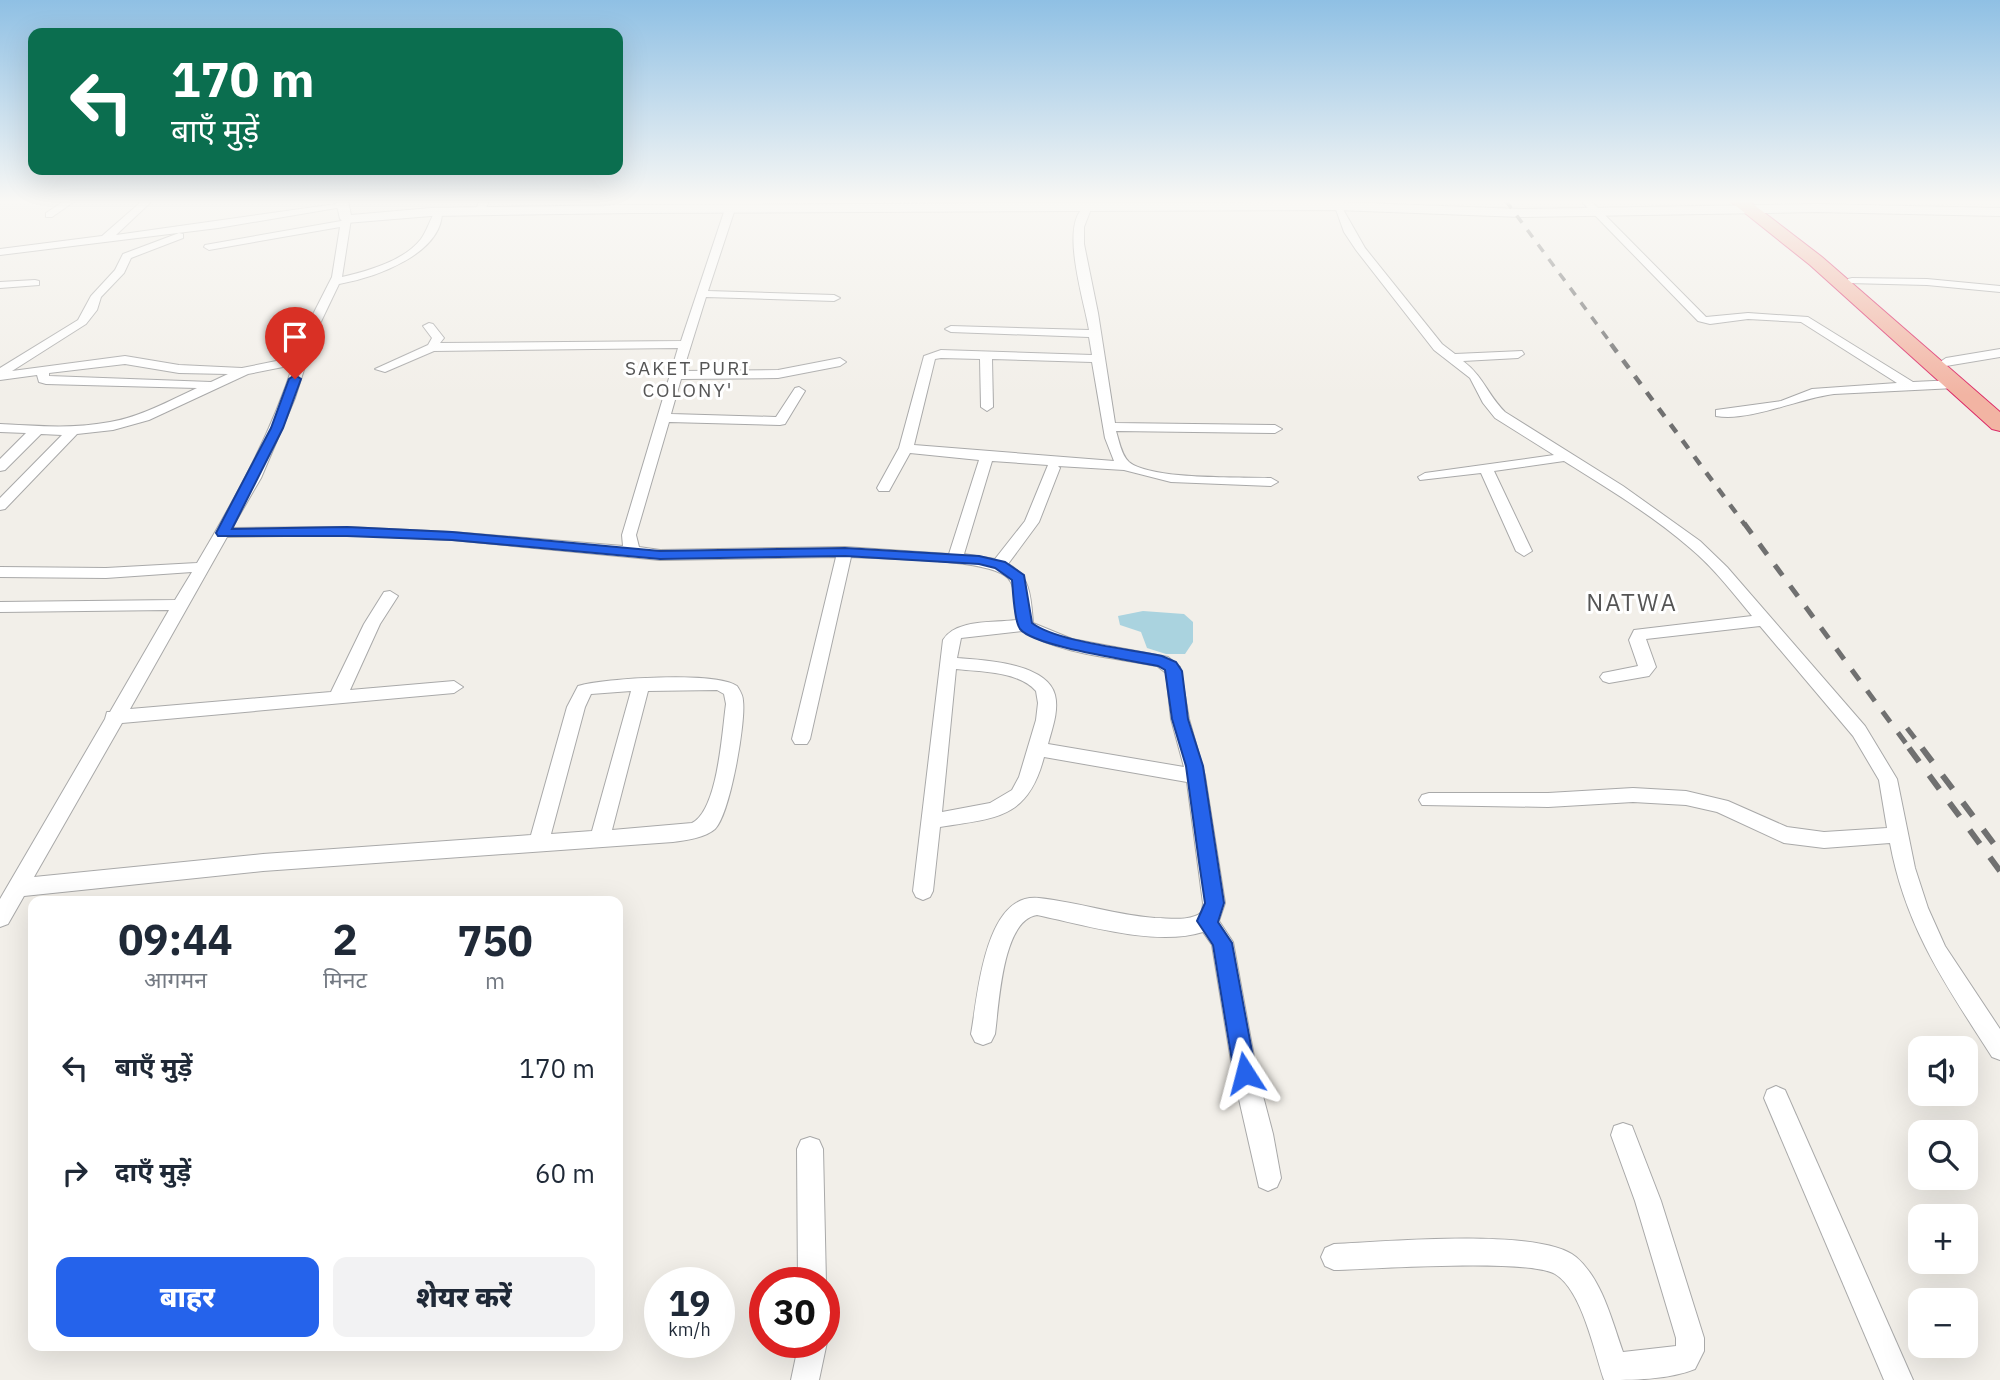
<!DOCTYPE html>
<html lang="hi">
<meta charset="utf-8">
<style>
:root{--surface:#fff;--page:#f2f2f3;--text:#1f2937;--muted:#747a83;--accent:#2563eb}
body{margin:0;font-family:"IBM Plex Sans","Noto Sans Devanagari",sans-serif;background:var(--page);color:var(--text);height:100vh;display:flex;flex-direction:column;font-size:26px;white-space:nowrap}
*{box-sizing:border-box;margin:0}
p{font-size:23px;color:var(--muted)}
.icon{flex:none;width:38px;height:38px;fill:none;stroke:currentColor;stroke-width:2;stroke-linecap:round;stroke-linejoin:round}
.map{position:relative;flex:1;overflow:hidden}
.drawer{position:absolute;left:28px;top:896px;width:595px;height:455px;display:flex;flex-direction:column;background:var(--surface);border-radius:14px;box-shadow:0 7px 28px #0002}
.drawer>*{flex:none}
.banner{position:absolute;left:28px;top:28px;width:595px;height:147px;border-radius:14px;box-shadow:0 7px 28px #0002;background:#0b6e4f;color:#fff;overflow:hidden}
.buttons{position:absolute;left:1908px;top:1036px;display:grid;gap:14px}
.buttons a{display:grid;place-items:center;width:70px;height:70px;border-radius:14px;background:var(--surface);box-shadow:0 7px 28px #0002;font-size:35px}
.speed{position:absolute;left:644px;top:1267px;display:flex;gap:14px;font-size:35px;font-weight:700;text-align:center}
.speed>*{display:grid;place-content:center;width:91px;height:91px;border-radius:50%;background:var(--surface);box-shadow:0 7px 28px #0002;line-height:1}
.speed small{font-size:18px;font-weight:400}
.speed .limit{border:10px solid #d22;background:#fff;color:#111}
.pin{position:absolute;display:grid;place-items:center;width:60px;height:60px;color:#fff;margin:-72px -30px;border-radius:50% 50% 50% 0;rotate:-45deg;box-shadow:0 0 7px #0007}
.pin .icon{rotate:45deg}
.me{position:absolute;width:77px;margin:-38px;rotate:351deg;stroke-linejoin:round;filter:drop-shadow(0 0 5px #0008)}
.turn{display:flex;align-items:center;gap:24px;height:147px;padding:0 28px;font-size:32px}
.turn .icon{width:91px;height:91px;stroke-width:2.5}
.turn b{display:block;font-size:49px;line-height:60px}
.eta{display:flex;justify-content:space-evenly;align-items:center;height:119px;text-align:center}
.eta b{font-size:42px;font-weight:800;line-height:49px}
.action{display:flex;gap:14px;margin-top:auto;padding:14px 28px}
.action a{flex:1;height:80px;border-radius:14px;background:var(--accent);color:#fff;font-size:28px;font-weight:800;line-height:80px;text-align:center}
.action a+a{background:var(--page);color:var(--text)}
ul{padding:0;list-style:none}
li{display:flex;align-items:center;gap:21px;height:105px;padding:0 28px}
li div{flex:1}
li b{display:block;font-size:26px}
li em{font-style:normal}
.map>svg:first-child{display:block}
.water{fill:#aad3df}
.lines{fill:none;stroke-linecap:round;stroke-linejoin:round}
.minor-casing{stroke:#a9a9a9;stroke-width:2}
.tertiary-casing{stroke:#a9a9a9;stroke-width:2}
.trunk-casing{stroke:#dc2a67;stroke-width:2}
.minor{fill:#fff;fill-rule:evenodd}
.tertiary{fill:#fff;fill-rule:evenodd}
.trunk{fill:#f2b4a3;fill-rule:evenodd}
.rail-far3{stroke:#707070;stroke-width:3.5;stroke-dasharray:9 9;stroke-linecap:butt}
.rail-far2{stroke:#707070;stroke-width:4.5;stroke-dasharray:10 10;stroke-linecap:butt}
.rail-far1{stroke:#707070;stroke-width:5;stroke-dasharray:13 13;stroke-linecap:butt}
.rail{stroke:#707070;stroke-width:6;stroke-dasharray:17 17;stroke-linecap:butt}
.route{fill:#2563eb;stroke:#184099;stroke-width:2}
.labels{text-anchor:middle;stroke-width:6;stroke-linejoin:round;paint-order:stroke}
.far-neighbourhood-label{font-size:19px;letter-spacing:2px;fill:#555;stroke:#fff}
.quarter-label{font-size:24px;letter-spacing:2px;fill:#555;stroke:#fff}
</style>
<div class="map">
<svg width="2000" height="1380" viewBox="0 0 2000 1380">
<rect width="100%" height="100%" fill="#f2efe9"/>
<!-- water -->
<path class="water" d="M1143,611L1184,614L1193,622V642L1185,654H1166L1147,648L1141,632L1120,625L1118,616Z"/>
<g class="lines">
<defs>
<g id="minor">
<path d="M64,201H75L52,217H46V213Z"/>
<path d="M142,201H152L116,235L343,203L348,206L218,228L0,255V249L102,236Z"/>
<path d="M479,201H489L484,212L476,210Z"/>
<path d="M1581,201H1591L1706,317L1748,313L1808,317L1913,382L1955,380L1961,384L1955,388L1834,394C1800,398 1750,422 1716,416V410L1781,401L1812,389L1897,383L1801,322L1748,319L1710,324L1698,321Z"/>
<path d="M1334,204H1340L1365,248L1442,344L1455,354L1522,351L1524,354L1518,358L1463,361C1484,377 1487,394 1505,412L1623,486L1700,541L1727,567L1865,726L1897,779L1915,868L1928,908L1945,946L2000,1029V1060L1992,1057C1946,985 1906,929 1890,843L1824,848L1784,843L1717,812L1686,805L1633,802L1548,807L1422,805L1419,800L1422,795L1429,793H1548L1633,788L1686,791L1728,801L1787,827L1824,832L1887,828L1879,780L1853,736L1760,626L1646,639L1656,667L1649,676L1609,683L1603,681L1600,677L1603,673L1638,666L1629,640L1634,630L1752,616C1733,593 1714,568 1690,548C1652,515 1607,488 1564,461L1494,471L1532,551L1524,556L1516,551L1481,473L1420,480L1418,477L1425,473L1554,455L1495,418L1483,403L1470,378L1434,350L1356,250L1344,232Z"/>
<path d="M730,206L735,209L708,291L834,295L840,298L834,301L706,297L683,371L778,370L840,358L846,362L840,366L778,378L681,379L671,414L776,417L795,388L799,387L805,391L785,424L780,425L669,422L636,535L639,547L660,550L845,547L949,554L979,460L910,453L889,491H879L877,488L899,448L924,356L941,350L1092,355L1089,337L951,332L945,329L951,326L1089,330C1085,303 1058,222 1086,206L1091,209L1084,227V244L1098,313L1115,423L1275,425L1282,429L1275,433L1116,431C1119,440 1121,455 1129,462C1151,480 1241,477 1271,478L1278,482L1271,486L1171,482L1124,470L1058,466L1060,468L1039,522L1008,564C1031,576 1031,599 1033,623L1072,639L1168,657L1180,667L1189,719L1205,776L1225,903L1219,921L1233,942L1257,1073L1273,1134L1281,1178L1277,1187L1268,1191L1259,1187L1233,1073L1212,945L1203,932C1156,947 1085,925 1037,915C1002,920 999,1005 995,1034L991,1042L983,1045L975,1042L971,1034C978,997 984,892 1039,898C1078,902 1116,915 1155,918C1170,918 1190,922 1202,912L1203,903L1187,782L1044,757C1028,819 996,818 940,827L933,891L930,897L923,900L916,897L913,891L943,640C956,619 993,623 1016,620C1015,608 1017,588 1008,578C989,558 882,559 851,557L810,739L807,744H795L792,739L836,557L660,560L452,540L347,535L227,537L130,709L331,692L364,624L384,592L390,591L398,596L380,624L350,690L454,681L463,687L454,693L122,723L34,877L263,854L531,835L567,707L578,686C604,678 716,671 737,686C740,691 743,695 743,701C746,722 730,814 715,829C705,838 686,840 673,842L263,871L24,896L8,924L0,927V899L105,719L107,712H110L169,610L0,612V602L175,600L192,572L106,578L0,577V567L106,568L197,563C235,499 270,436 293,365L248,374L149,420L113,430L77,434L5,509L0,510V498L62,435L41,434L5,470L0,471V459L26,433L0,432V424C37,426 73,429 110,422C140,417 169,401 197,388L46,384L39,382L37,375L0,380V368L78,320L91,296L115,270L123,254L179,233L183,234V238L131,258L124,273L101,297L97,310L86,324L12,371L125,356L179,365L242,368L296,357L304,332L332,277L340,227L209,250L204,247L205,245L341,221L346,216L351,219L342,277C368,271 404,261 421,239C427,231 430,219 436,210H442C444,254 374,278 339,284L316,332L295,398L261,478L232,528L347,527L452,532L623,546L622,535L678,348L434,351L385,372L375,369L428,345L432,338L423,326L429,323L433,324L444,338L440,343L681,341L725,209ZM941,358L980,359L981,407L987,411L993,407L992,359L1092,362L1105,438L1114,461L914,445L935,359ZM125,364L179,373L228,374L211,382L49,376V373ZM992,461L1048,465L1025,521L995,559L964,554ZM1022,631C1062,655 1112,657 1157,666L1166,673L1171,719L1184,767L1048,744C1052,729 1059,711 1055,695C1047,663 984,660 957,658L961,638ZM956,669C982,672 1018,671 1036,691L1038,703L1036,720L1019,777L1012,790L990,803L942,812ZM631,691L592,831L551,834L585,707L591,694ZM648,691L717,690L724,694L726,704C722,732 718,810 692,823L612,830Z"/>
<path d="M1852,278L1927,279L2000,286V292L1927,285L1848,283V279Z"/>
<path d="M35,280L39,281V285L0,288V282Z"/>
<path d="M2000,349V357L1946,366L1940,362L1946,358Z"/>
<path d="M1776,1086L1785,1090L1913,1380H1884L1764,1098L1767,1090Z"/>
<path d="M1623,1123L1632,1126L1661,1201L1704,1338V1351L1695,1369C1668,1380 1632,1380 1604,1380C1594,1351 1582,1290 1555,1274C1527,1258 1373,1269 1334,1270L1325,1266L1321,1257L1325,1248L1334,1244C1384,1242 1540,1227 1576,1257C1602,1279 1612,1321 1623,1352L1676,1346V1338L1635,1201L1611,1135L1614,1126Z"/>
<path d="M810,1137L819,1140L823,1149L826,1283L824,1286V1283H798L797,1149L801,1140Z"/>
<path d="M824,1335L827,1342L819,1380H791L799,1342H824Z"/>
</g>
<path id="tertiary" d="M336,201H348L351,215L431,208L633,205L1337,202L1521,209L1817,204L2000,208V216L1817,212L1521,217L1337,210L633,213L431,216L346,223L340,219Z"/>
<path id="trunk" d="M1730,201H1749L1822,257L2000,412V431L1992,429L1810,265Z"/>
</defs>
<!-- minor casing -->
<use href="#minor" class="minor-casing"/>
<!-- tertiary casing -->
<use href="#tertiary" class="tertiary-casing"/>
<!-- trunk casing -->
<use href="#trunk" class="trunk-casing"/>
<!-- minor -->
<use href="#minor" class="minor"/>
<!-- tertiary -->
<use href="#tertiary" class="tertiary"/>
<!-- trunk -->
<use href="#trunk" class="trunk"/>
<!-- rail-far3 -->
<path class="rail-far3" d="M1506,201L1613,346"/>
<!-- rail-far2 -->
<path class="rail-far2" d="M1611,344L1745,525"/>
<!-- rail-far1 -->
<g class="rail-far1">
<path d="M1744,523L1910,749"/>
<path d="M1907,728L1923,749"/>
</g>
<!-- rail -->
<g class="rail">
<path d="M1909,748L2000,871"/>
<path d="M1922,748L2000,852"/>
</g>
</g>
<!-- sky -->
<linearGradient id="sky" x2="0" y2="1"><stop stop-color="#8fc0e4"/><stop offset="0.51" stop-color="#f9f8f5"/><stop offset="1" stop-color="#f9f8f5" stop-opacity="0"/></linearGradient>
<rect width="2000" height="395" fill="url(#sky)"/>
<!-- route -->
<path class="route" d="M295,375L301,379L283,428L232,529L347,527L452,532L660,551L845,548L979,556L1005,562L1024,575L1032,623C1057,642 1130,649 1162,656L1176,662L1182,671L1188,719L1203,766L1224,903L1218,922L1232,943L1256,1073L1252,1081L1245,1084L1237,1081L1234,1073L1213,945L1197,921L1205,903L1199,862L1186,766L1172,719L1165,670L1158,666C1131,660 1035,647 1020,629C1014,621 1013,590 1012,580L995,568L979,564L845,556L660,559L452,540L347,536H218L216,533L271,428L289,379Z"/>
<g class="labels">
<!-- far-neighbourhood labels -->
<g class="far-neighbourhood-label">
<text x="688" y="375">SAKET PURI<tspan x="688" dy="22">COLONY'</tspan></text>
</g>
<!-- quarter labels -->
<g class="quarter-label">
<text x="1632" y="611">NATWA</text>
</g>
</g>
</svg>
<div class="buttons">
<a><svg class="icon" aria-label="sound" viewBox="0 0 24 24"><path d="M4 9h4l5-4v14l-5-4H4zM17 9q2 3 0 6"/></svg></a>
<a><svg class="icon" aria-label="search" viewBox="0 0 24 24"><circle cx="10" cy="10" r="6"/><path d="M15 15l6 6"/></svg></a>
<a>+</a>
<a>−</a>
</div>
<div class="speed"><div>19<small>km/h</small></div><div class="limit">30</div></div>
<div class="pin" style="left:295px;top:379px;background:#d93025"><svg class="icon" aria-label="arrive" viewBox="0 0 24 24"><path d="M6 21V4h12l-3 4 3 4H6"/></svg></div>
<svg class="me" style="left:1245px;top:1073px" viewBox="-20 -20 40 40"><path d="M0-17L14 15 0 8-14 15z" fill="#2563eb" stroke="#fff" stroke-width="4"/></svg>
<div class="banner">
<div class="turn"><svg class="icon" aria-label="left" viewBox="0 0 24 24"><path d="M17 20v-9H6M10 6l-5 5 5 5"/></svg><div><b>170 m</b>बाएँ मुड़ें</div></div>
</div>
<section class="drawer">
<div class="eta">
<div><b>09:44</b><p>आगमन</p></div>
<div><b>2</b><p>मिनट</p></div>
<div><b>750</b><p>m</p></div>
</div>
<ul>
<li><svg class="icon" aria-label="left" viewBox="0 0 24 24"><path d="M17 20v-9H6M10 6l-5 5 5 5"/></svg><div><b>बाएँ मुड़ें</b></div><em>170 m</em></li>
<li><svg class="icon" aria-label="right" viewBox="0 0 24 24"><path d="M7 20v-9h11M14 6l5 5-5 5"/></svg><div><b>दाएँ मुड़ें</b></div><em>60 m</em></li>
</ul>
<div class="action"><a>बाहर</a><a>शेयर करें</a></div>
</section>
</div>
